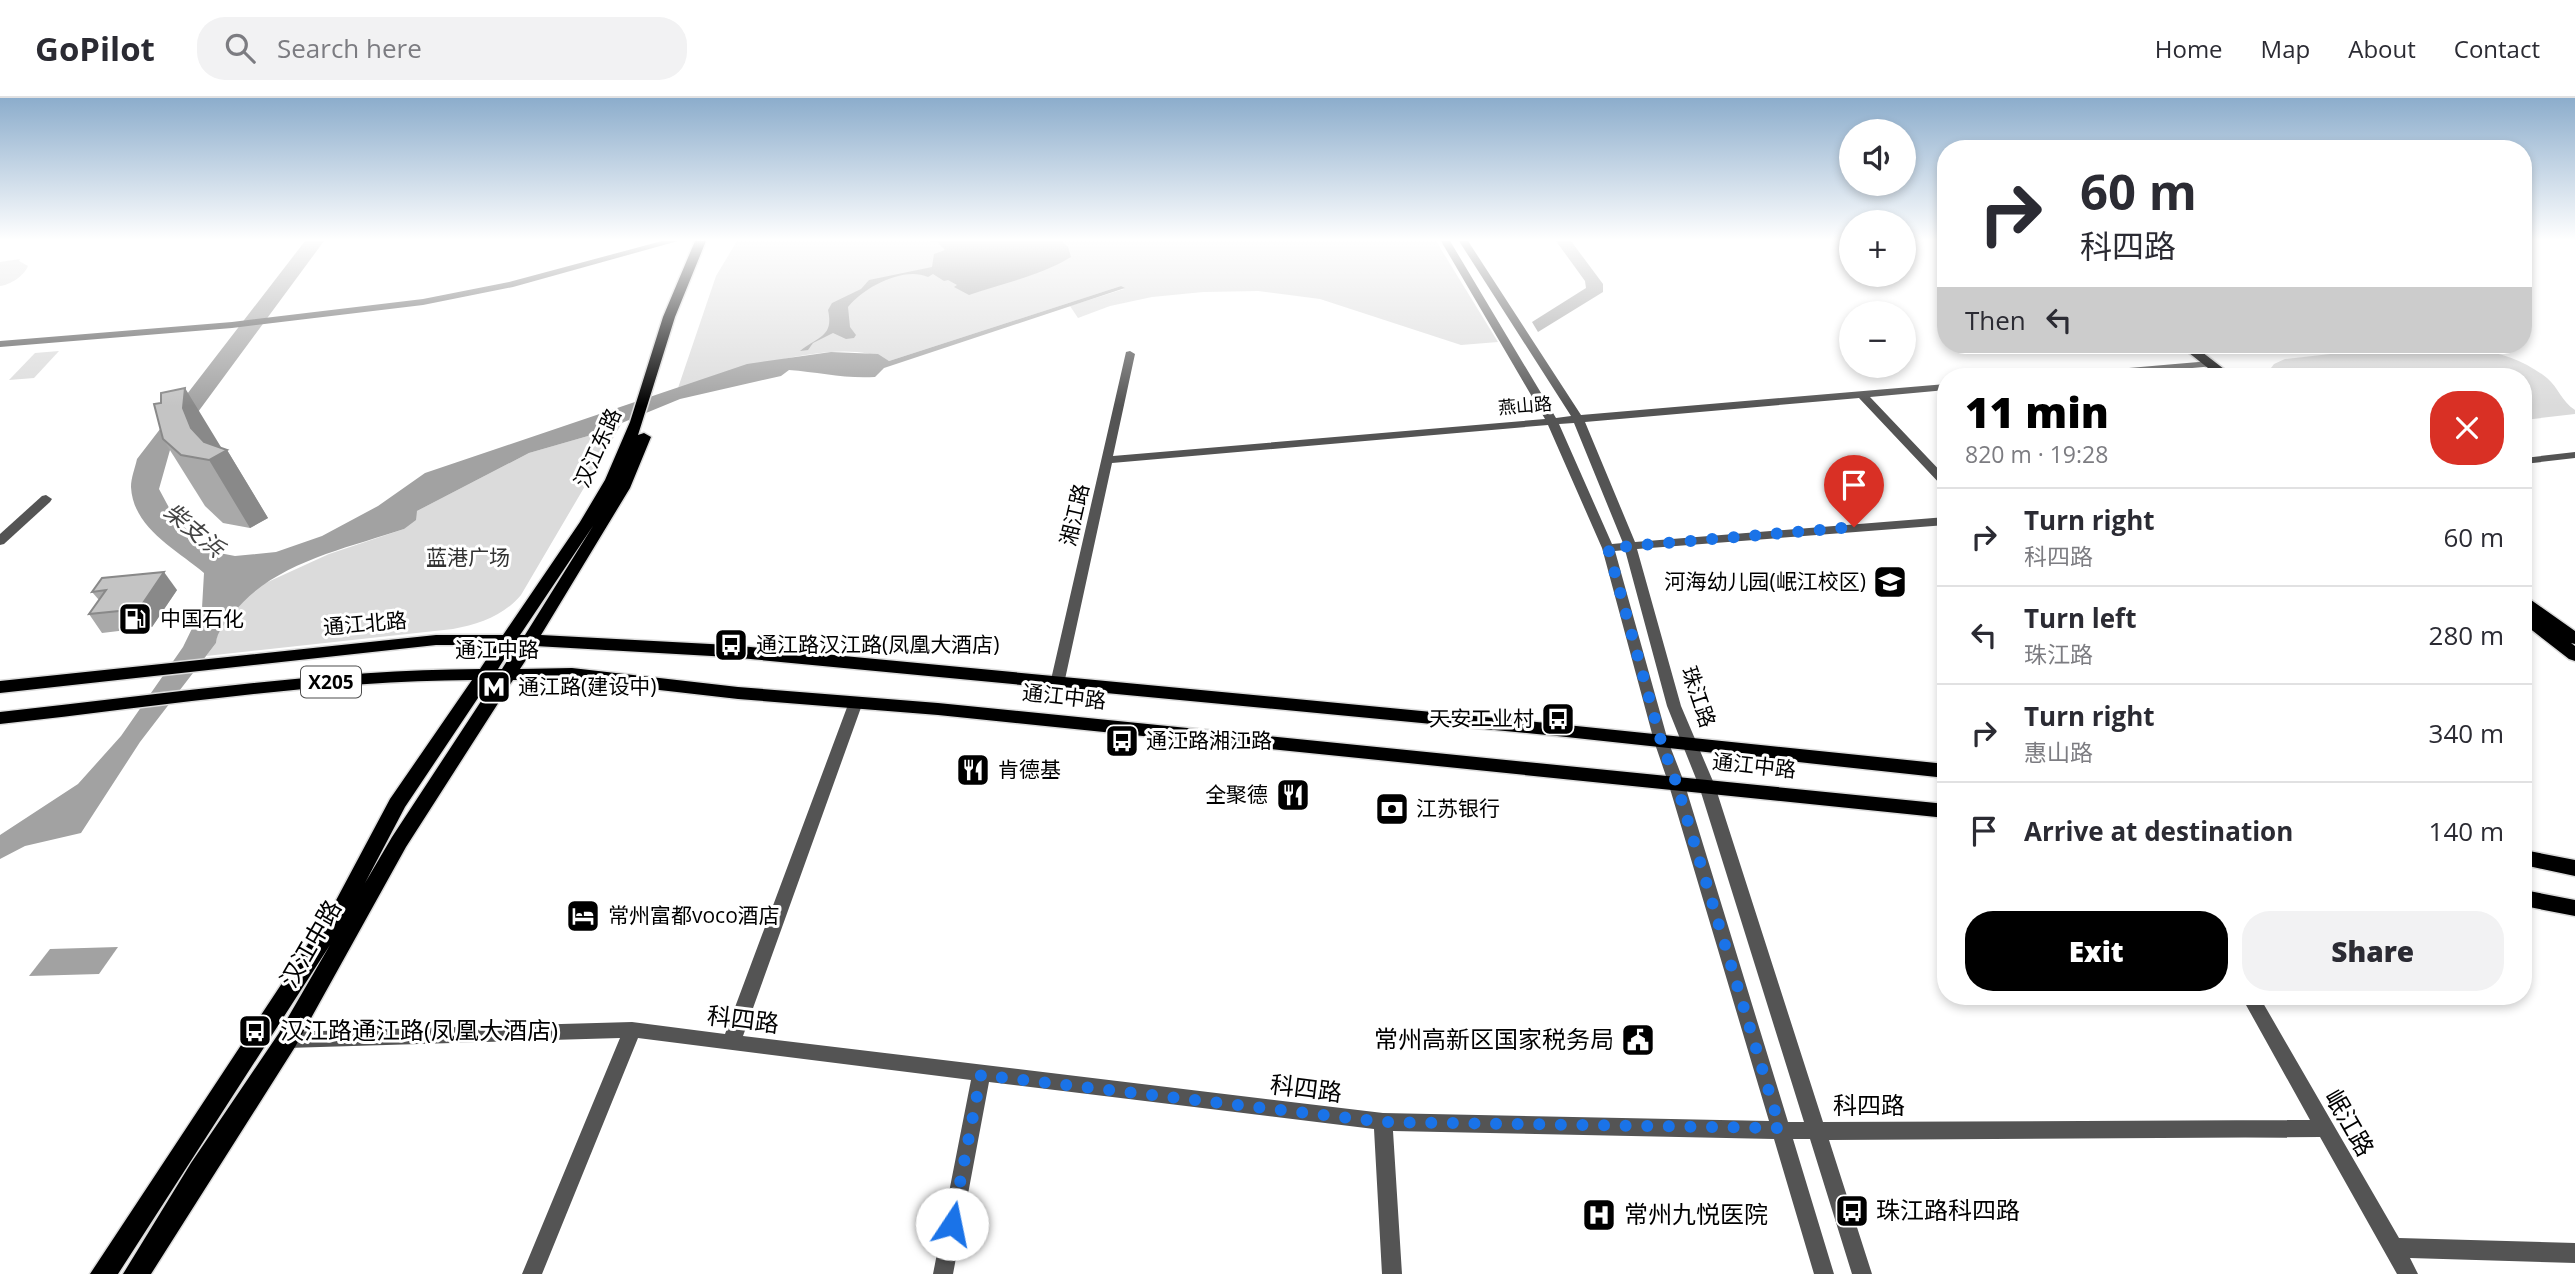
<!DOCTYPE html>
<meta charset="utf-8">
<style>
:root{--surface:#fff;--page:#f2f2f3;--text:#2b2b33;--muted:#7c7c81;--line:#e1e1e2;--accent:#000}
body{margin:0;font-family:"Open Sans","Noto Sans SC",sans-serif;background:var(--page);color:var(--text);height:100vh;display:flex;flex-direction:column;font-size:26px;white-space:nowrap}
*{box-sizing:border-box;margin:0}
p{font-size:23px;color:var(--muted)}
.icon{flex:none;width:38px;height:38px;fill:none;stroke:currentColor;stroke-width:2;stroke-linecap:round;stroke-linejoin:round}
.map{position:relative;flex:1;overflow:hidden}
.side{position:absolute;left:1937px;top:270px;width:595px;height:637px;display:flex;flex-direction:column;background:var(--surface);border-radius:28px;box-shadow:0 4px 10px #0003}
.side>*{flex:none}
.guide{position:absolute;left:1937px;top:42px;width:595px;height:214px;border-radius:28px;box-shadow:0 4px 10px #0003;background:#fff;color:var(--text);overflow:hidden}
.buttons{position:absolute;left:1839px;top:21px;display:grid;gap:14px}
.buttons a{display:grid;place-items:center;width:77px;height:77px;border-radius:50%;background:var(--surface);box-shadow:0 4px 10px #0003;font-size:35px}
.pin{position:absolute;display:grid;place-items:center;width:60px;height:60px;color:#fff;margin:-72px -30px;border-radius:50% 50% 50% 0;rotate:-45deg;box-shadow:0 0 7px #0007}
.pin .icon{rotate:45deg}
.me{position:absolute;width:77px;margin:-38px;rotate:11deg;stroke-linejoin:round;filter:drop-shadow(0 0 5px #0008)}
.turn{display:flex;align-items:center;gap:24px;height:147px;padding:0 28px;font-size:32px}
.turn .icon{width:91px;height:91px;stroke-width:2.5}
.turn b{display:block;font-size:49px;line-height:60px}
.then{display:flex;align-items:center;height:66px;padding:0 28px;background:#0003;gap:14px;font-size:26px}
.round{display:grid;place-items:center;flex:none;width:74px;height:74px;border-radius:28px;background:var(--page)}
.overview{display:flex;align-items:center;justify-content:space-between;height:119px;padding:0 28px}
h1{font-size:42px;font-weight:800;line-height:52px;color:var(--accent)}
.cta{display:flex;gap:14px;margin-top:auto;padding:14px 28px}
.cta a{flex:1;height:80px;border-radius:28px;background:var(--accent);color:#fff;font-size:28px;font-weight:800;line-height:80px;text-align:center}
.cta a+a{background:var(--page);color:var(--text)}
ul{padding:0;list-style:none}
li{display:flex;align-items:center;gap:21px;height:98px;padding:0 28px;border-top:2px solid var(--line)}
li div{flex:1}
li b{display:block;font-size:26px}
li em{font-style:normal}
header{display:flex;align-items:center;gap:42px;box-sizing:border-box;height:98px;padding:0 35px;background:var(--surface);border-bottom:2px solid var(--line)}
header strong{font-size:33px}
nav{display:flex;gap:38px;margin-inline-start:auto;font-size:24px}
.search{width:490px;height:63px;background:var(--page);display:flex;align-items:center;gap:18px;box-sizing:border-box;padding:0 24px;border-radius:28px;color:var(--muted);font-size:26px}
.map>svg:first-child{display:block}
.green{fill:#dbdbdb}
.water{fill:#a2a2a2}
.lines{fill:none;stroke-linecap:round;stroke-linejoin:round}
.major-casing{stroke:#dbdbdb;stroke-width:3}
.minor{fill:#545454;fill-rule:evenodd}
.major{fill:#000;fill-rule:evenodd}
.wall{fill:#a9a9a9}
.shaded-wall{fill:#898989}
.building{fill:#c4c4c4;stroke:#898989;stroke-width:2}
.route{stroke:#1a73e8;stroke-width:12;stroke-dasharray:0 21.6}
.labels{text-anchor:middle;stroke-width:6;stroke-linejoin:round;paint-order:stroke}
.far-street-label{font-size:18px;fill:#000;stroke:#fff}
.shield{fill:#fff;stroke:#4c4c4c;stroke-width:2}
.shield-label{font-size:19px;font-weight:bold;fill:#000}
.street-label{font-size:21px;fill:#000;stroke:#fff}
.park-label{font-size:21px;fill:#323232;stroke:#fff}
.poi-label{font-size:21px;fill:#000;stroke:#fff;text-anchor:start}
.water-label{font-size:23px;font-style:italic;fill:#434343;stroke:#fff}
.near-street-label{font-size:24px;fill:#000;stroke:#fff}
.near-poi-label{font-size:24px;fill:#000;stroke:#fff;text-anchor:start}
</style>
<header>
<strong>GoPilot</strong>
<div class="search"><svg class="icon" aria-label="search" viewBox="0 0 24 24"><circle cx="10" cy="10" r="6"/><path d="M15 15l6 6"/></svg>Search here</div>
<nav><a>Home</a><a>Map</a><a>About</a><a>Contact</a></nav>
</header>
<div class="map">
<svg width="2575" height="1176" viewBox="0 0 2575 1176">
<rect width="100%" height="100%" fill="#fff"/>
<!-- green -->
<g class="green">
<path d="M737,143H1436L1498,244L1461,247L1320,201L1258,193L1203,194L1152,199L1110,208L1078,220L1070,208L1124,191L1121,188L889,263C841,235 730,276 678,290L716,178Z"/>
<path d="M20,161L19,163L28,168C24,178 10,187 0,188V164Z"/>
<path d="M2410,247C2456,247 2508,249 2547,280C2559,290 2561,303 2575,312V316L2524,322V278H2265L2274,266L2285,261Z"/>
<path d="M59,253L34,280L9,282L35,255Z"/>
<path d="M622,325L521,497C503,518 480,526 453,531L206,558L216,545L217,536L242,504L259,488L329,456L404,431L417,413L529,355L595,336Z"/>
</g>
<!-- water -->
<g class="water">
<path d="M305,143H324L170,352L159,391L174,419L209,453L235,458L276,454L322,438L378,408L425,375L747,266L831,254L878,256L889,263L1121,188L1125,190L884,270L875,279C845,281 818,274 789,272L781,278L680,301L595,336L529,355L417,413L416,422L404,431C345,451 271,465 232,517C225,526 217,533 216,545L140,644L81,735L25,748L0,761V737L78,686L121,638L183,549L202,510L204,475C176,451 133,430 131,389C131,380 135,370 137,361Z"/>
<path d="M929,143H1062L1068,149L1071,159C1040,178 1003,185 969,197L954,189L957,187L948,182L944,183L933,176L928,179C904,168 864,189 848,209L850,229L856,237L854,240L846,241L833,235L813,245L808,252L800,253C818,238 834,239 828,212L832,205L861,191L869,182L932,169L934,156L945,152L937,144Z"/>
<path d="M1556,143H1571L1603,186V194L1538,234L1532,224L1586,190L1585,183Z"/>
<path d="M118,849L99,876L29,878L50,851Z"/>
</g>
<g class="lines">
<defs>
<g id="major">
<path d="M695,143H706L675,219L638,337L644,335L651,339L630,390L541,537L729,547L1557,626L1946,666V680L1557,638L729,559L535,548L520,571L572,570L738,589L938,605L1946,706V720L938,617L738,601L572,582H513L406,749L295,949L151,1176H123L191,1065L279,935L330,847L118,1176H90L333,808L390,701L472,582C315,583 156,609 0,626V614C159,597 319,572 480,571L496,547H436L0,595V583L436,537H503L580,424L605,382L630,324L663,219ZM593,428L525,537H520ZM513,547H517L502,571H498ZM490,582H495L392,739L365,785L405,709Z"/>
<path d="M2179,247H2193L2233,278H2218Z"/>
<path d="M2524,497L2575,533V546L2571,545L2575,548V563L2569,561L2524,526V513L2529,514L2524,510Z"/>
<path d="M2524,752L2575,762V778L2524,767Z"/>
<path d="M2524,792L2575,802V818L2524,808Z"/>
</g>
</defs>
<!-- major casing -->
<use href="#major" class="major-casing"/>
<!-- minor -->
<g class="minor">
<path d="M662,143H678L513,189L423,207L232,230L0,249V243L232,224L423,201L509,184Z"/>
<path d="M1441,143H1450L1556,320L1571,318L1459,143H1468L1581,317L1946,286V292L1870,299L1946,379V390L1942,388L1859,300L1585,324L1635,444L1946,419V427L1637,451L1681,608L1715,688L1823,1024L2310,1022L2241,898H2259L2399,1140L2575,1145V1165L2410,1160L2418,1176H2397L2320,1039L1829,1042L1872,1176H1852L1810,1041H1793L1834,1176H1814L1774,1041L1393,1033L1402,1176H1382L1374,1031L989,984L953,1176H933L971,982L638,940L542,1176H522L620,940L287,950L281,947L278,942L281,937L287,934L632,924L725,936L849,604L856,599L863,604L743,938L1383,1015L1769,1023L1668,684L1654,643L1602,450L1548,327L1112,365L1064,586L1057,591L1050,586L1126,254L1130,253L1135,256L1113,358L1545,321ZM1574,325L1623,445L1612,446L1559,326ZM1625,452L1667,608L1699,688L1804,1024H1788L1684,684L1668,643L1615,453Z"/>
<path d="M2210,263L2214,264V268L2105,278H2066L2071,275Z"/>
<path d="M2575,354V360L2524,366V360Z"/>
<path d="M46,397L52,401L50,404L4,446L0,447V436L42,398Z"/>
</g>
<!-- major -->
<use href="#major" class="major"/>
</g>
<!-- wall -->
<g class="wall">
<path d="M163,341L227,352L268,420L250,430L223,425L205,408Z"/>
<path d="M102,480L177,492L152,529L102,535L89,516L99,502L92,494Z"/>
</g>
<!-- shaded-wall -->
<g class="shaded-wall">
<path d="M185,290L224,354L227,352L268,420L250,430L209,362L191,330L183,310Z"/>
<path d="M164,474L177,492L152,529L139,511Z"/>
</g>
<!-- building -->
<g class="building">
<path d="M185,290L183,310L191,330L204,344L227,352L209,362L181,357L163,341L154,306L161,305V295Z"/>
<path d="M164,474L139,511L89,516L106,492L92,494L102,480Z"/>
</g>
<!-- sky -->
<linearGradient id="sky" x2="0" y2="1"><stop stop-color="#8cadcc"/><stop offset="0.46" stop-color="#fff"/><stop offset="1" stop-color="#fff" stop-opacity="0"/></linearGradient>
<rect width="2575" height="308" fill="url(#sky)"/>
<g class="lines">
<!-- route -->
<path class="route" d="M952,1126L981,977L1383,1024L1780,1030L1676,684L1661,643L1608,450L1854,429"/>
</g>
<!-- icons -->
<defs>
<symbol id="school-square" viewBox="-11 -11 22 22"><rect x="-9" y="-9" width="18" height="18" rx="4" fill="#000" stroke="#fff"/><path d="M0-5L7-2L0 1L-7-2ZM-4 1L0 2.5L4 1V4Q0 6-4 4Z" fill="#fff"/></symbol>
<symbol id="fuel-square" viewBox="-11 -11 22 22"><rect x="-9" y="-9" width="18" height="18" rx="4" fill="#000" stroke="#fff"/><path d="M-5.5-6h7V0h2V4h1.3V-2.5L3-4.5l.8-.8L6-3V5H2.5V1h-1V6h-7ZM-4.2-4.7v3.2H.2V-4.7Z" fill="#fff"/></symbol>
<symbol id="bus-square" viewBox="-11 -11 22 22"><rect x="-9" y="-9" width="18" height="18" rx="4" fill="#000" stroke="#fff"/><path d="M-5-6H5V4H4V6H2V4H-2V6H-4V4H-5ZM-3.5-4V0h7V-4ZM-3.5 1.2v1.5H-2V1.2ZM2 1.2v1.5H3.5V1.2Z" fill="#fff"/></symbol>
<symbol id="metro-square" viewBox="-11 -11 22 22"><rect x="-9" y="-9" width="18" height="18" rx="4" fill="#000" stroke="#fff"/><path d="M-5.5 5V-5H-3L0 0L3-5H5.5V5H3V-.5L0 4L-3-.5V5Z" fill="#fff"/></symbol>
<symbol id="restaurant-square" viewBox="-11 -11 22 22"><rect x="-9" y="-9" width="18" height="18" rx="4" fill="#000" stroke="#fff"/><path d="M-5-6h1v4h1v-4h1v4h1v-4h1v5L-1.5 .5V6h-2V.5L-5-1ZM5-6V6H3V1.5H1.5Q1.5-4 5-6Z" fill="#fff"/></symbol>
<symbol id="bank-square" viewBox="-11 -11 22 22"><rect x="-9" y="-9" width="18" height="18" rx="4" fill="#000" stroke="#fff"/><path d="M-6-4H6V4H-6ZM0-2.3a2.3 2.3 0 1 0 0 4.6a2.3 2.3 0 1 0 0-4.6Z" fill="#fff"/></symbol>
<symbol id="hotel-square" viewBox="-11 -11 22 22"><rect x="-9" y="-9" width="18" height="18" rx="4" fill="#000" stroke="#fff"/><path d="M-6-4.5h1.5V1H6V5H4.5V3h-9V5H-6ZM-4 0a1.8 1.8 0 1 1 3.6 0ZM.5 0V-2.5h3Q6-2.5 6 0Z" fill="#fff"/></symbol>
<symbol id="civic-square" viewBox="-11 -11 22 22"><rect x="-9" y="-9" width="18" height="18" rx="4" fill="#000" stroke="#fff"/><path d="M-.6-6.5H3V-4.5H.6V-3L4-1V1h2V6H-6V1h2V-1L-.6-3ZM-1.2 2.5V6h2.4V2.5Z" fill="#fff"/></symbol>
<symbol id="hospital-square" viewBox="-11 -11 22 22"><rect x="-9" y="-9" width="18" height="18" rx="4" fill="#000" stroke="#fff"/><path d="M-5-5h3v3.5h4V-5h3V5h-3V1.5h-4V5h-3Z" fill="#fff"/></symbol>
</defs>
<g fill-rule="evenodd">
<use href="#school-square" x="1871" y="465" width="38" height="38"/>
<use href="#fuel-square" x="116" y="502" width="38" height="38"/>
<use href="#bus-square" x="712" y="528" width="38" height="38"/>
<use href="#metro-square" x="475" y="570" width="38" height="38"/>
<use href="#bus-square" x="1539" y="602" width="38" height="38"/>
<use href="#bus-square" x="1103" y="624" width="38" height="38"/>
<use href="#restaurant-square" x="954" y="653" width="38" height="38"/>
<use href="#restaurant-square" x="1274" y="678" width="38" height="38"/>
<use href="#bank-square" x="1373" y="692" width="38" height="38"/>
<use href="#hotel-square" x="564" y="799" width="38" height="38"/>
<use href="#bus-square" x="236" y="914" width="38" height="38"/>
<use href="#civic-square" x="1619" y="923" width="38" height="38"/>
<use href="#bus-square" x="1833" y="1094" width="38" height="38"/>
<use href="#hospital-square" x="1580" y="1098" width="38" height="38"/>
</g>
<g class="labels">
<!-- far-street labels -->
<g class="far-street-label">
<text transform="translate(1525 308) rotate(-5)" y="6">燕山路</text>
</g>
<!-- shield labels -->
<rect class="shield" x="301" y="568.5" width="60" height="31" rx="5"/>
<g class="shield-label">
<text x="331" y="591">X205</text>
</g>
<!-- street labels -->
<g class="street-label">
<text transform="translate(598 350) rotate(-66)" y="7">汉江东路</text>
<text transform="translate(1075 417) rotate(-77)" y="7">湘江路</text>
<text transform="translate(365 526) rotate(-5)" y="7">通江北路</text>
<text x="497" y="559">通江中路</text>
<text transform="translate(1064 599) rotate(6)" y="7">通江中路</text>
<text transform="translate(1698 599) rotate(71)" y="7">珠江路</text>
<text transform="translate(1754 668) rotate(6)" y="7">通江中路</text>
</g>
<!-- park labels -->
<g class="park-label">
<text x="468" y="467">蓝港广场</text>
</g>
<!-- poi labels -->
<g class="poi-label">
<text x="1866" y="491" text-anchor="end">河海幼儿园(岷江校区)</text>
<text x="160" y="528">中国石化</text>
<text x="756" y="554">通江路汉江路(凤凰大酒店)</text>
<text x="518" y="596">通江路(建设中)</text>
<text x="1534" y="628" text-anchor="end">天安工业村</text>
<text x="1146" y="650">通江路湘江路</text>
<text x="998" y="679">肯德基</text>
<text x="1268" y="704" text-anchor="end">全聚德</text>
<text x="1416" y="718">江苏银行</text>
<text x="608" y="825">常州富都voco酒店</text>
</g>
<!-- water labels -->
<g class="water-label">
<text transform="translate(194 432) rotate(40)" y="8">柴支浜</text>
</g>
<!-- near-street labels -->
<g class="near-street-label">
<text transform="translate(311 846) rotate(-60)" y="8">汉江中路</text>
<text transform="translate(743 922) rotate(7)" y="8">科四路</text>
<text transform="translate(1306 991) rotate(7)" y="8">科四路</text>
<text x="1869" y="1016">科四路</text>
<text transform="translate(2349 1025) rotate(60)" y="8">岷江路</text>
</g>
<!-- near-poi labels -->
<g class="near-poi-label">
<text x="280" y="941">汉江路通江路(凤凰大酒店)</text>
<text x="1614" y="950" text-anchor="end">常州高新区国家税务局</text>
<text x="1876" y="1121">珠江路科四路</text>
<text x="1624" y="1125">常州九悦医院</text>
</g>
</g>
</svg>
<div class="buttons">
<a><svg class="icon" aria-label="sound" viewBox="0 0 24 24"><path d="M4 9h4l5-4v14l-5-4H4zM17 9q2 3 0 6"/></svg></a>
<a>+</a>
<a>−</a>
</div>
<div class="pin" style="left:1854px;top:429px;background:#d93025"><svg class="icon" aria-label="arrive" viewBox="0 0 24 24"><path d="M6 21V4h12l-3 4 3 4H6"/></svg></div>
<svg class="me" style="left:952px;top:1126px" viewBox="-20 -20 40 40"><circle r="19" fill="#fff"/><path d="M0-13L10 11 0 6-10 11z" fill="#1a73e8"/></svg>
<div class="guide">
<div class="turn"><svg class="icon" aria-label="right" viewBox="0 0 24 24"><path d="M7 20v-9h11M14 6l5 5-5 5"/></svg><div><b>60 m</b>科四路</div></div>
<div class="then">Then<svg class="icon" aria-label="left" viewBox="0 0 24 24"><path d="M17 20v-9H6M10 6l-5 5 5 5"/></svg></div>
</div>
<section class="side">
<div class="overview"><div><h1>11 min</h1><p>820 m · 19:28</p></div><a class="round" style="background:#d93025;color:#fff"><svg class="icon" aria-label="close" viewBox="0 0 24 24"><path d="M6 6l12 12M18 6L6 18"/></svg></a></div>
<ul>
<li><svg class="icon" aria-label="right" viewBox="0 0 24 24"><path d="M7 20v-9h11M14 6l5 5-5 5"/></svg><div><b>Turn right</b><p>科四路</p></div><em>60 m</em></li>
<li><svg class="icon" aria-label="left" viewBox="0 0 24 24"><path d="M17 20v-9H6M10 6l-5 5 5 5"/></svg><div><b>Turn left</b><p>珠江路</p></div><em>280 m</em></li>
<li><svg class="icon" aria-label="right" viewBox="0 0 24 24"><path d="M7 20v-9h11M14 6l5 5-5 5"/></svg><div><b>Turn right</b><p>惠山路</p></div><em>340 m</em></li>
<li><svg class="icon" aria-label="arrive" viewBox="0 0 24 24"><path d="M6 21V4h12l-3 4 3 4H6"/></svg><div><b>Arrive at destination</b></div><em>140 m</em></li>
</ul>
<div class="cta"><a>Exit</a><a>Share</a></div>
</section>
</div>
